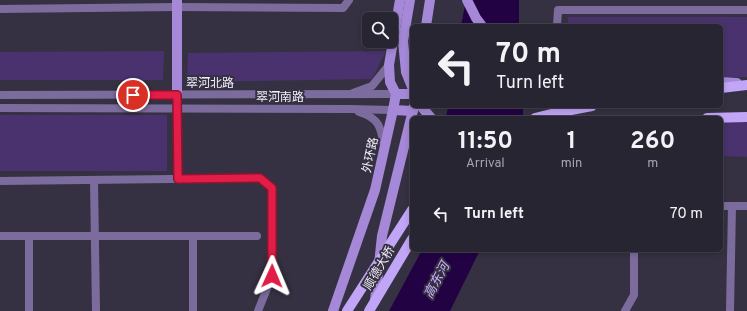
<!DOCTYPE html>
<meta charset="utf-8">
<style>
:root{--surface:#282532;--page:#34313e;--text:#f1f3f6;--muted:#a5a5ac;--line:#44424d}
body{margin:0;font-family:Overpass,"Noto Sans SC",sans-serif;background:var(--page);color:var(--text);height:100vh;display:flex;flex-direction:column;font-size:15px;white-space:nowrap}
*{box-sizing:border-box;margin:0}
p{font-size:13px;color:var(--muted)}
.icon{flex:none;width:22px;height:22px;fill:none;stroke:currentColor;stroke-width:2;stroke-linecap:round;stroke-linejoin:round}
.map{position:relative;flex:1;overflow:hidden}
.sheet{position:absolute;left:410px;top:116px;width:313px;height:136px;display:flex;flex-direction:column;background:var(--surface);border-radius:6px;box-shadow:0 2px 6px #0003,0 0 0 1px var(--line)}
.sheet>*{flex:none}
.guide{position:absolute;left:410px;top:24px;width:313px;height:84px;border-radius:6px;box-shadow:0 2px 6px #0003,0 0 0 1px var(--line);background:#282532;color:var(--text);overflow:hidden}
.buttons{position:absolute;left:362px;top:12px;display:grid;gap:8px}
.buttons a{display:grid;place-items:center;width:36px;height:36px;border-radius:6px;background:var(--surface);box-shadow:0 2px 6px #0003,0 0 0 1px var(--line);font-size:20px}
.pin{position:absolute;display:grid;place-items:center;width:34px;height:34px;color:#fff;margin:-17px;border:2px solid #fff;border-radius:50%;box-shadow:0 1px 4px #0007}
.me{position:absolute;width:44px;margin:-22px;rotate:1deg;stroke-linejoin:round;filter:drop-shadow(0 0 3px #0008)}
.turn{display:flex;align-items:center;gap:14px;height:84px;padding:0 20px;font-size:18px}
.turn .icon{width:52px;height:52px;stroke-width:2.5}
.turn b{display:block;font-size:28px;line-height:34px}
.eta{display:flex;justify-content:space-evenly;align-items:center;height:68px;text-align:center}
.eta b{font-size:24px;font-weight:700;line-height:28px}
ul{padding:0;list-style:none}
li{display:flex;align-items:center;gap:12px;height:60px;padding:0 20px}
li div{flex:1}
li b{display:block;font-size:15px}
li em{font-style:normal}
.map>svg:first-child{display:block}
.green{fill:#49326d}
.water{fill:#230244}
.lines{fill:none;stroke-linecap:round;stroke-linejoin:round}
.street{stroke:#7c6c9d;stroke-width:8}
.secondary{stroke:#a589d8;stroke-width:10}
.primary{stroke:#c1a5f6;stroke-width:10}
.primary-bridge{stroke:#c1a5f6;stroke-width:10}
.route-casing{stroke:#92132f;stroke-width:10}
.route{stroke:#e11d48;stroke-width:7}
.labels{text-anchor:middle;stroke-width:4;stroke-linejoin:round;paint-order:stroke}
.street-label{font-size:12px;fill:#f2effa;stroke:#363142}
.water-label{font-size:13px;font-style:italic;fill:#caaffe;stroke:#363142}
</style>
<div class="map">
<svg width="747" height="311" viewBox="0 0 747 311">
<rect width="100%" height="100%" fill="#363142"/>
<!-- green -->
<g class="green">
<path d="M568,17H747V77H721V26H568Z"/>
<path d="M164,51L163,80H0V52Z"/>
<path d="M386,51L372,79L187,82L188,53Z"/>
<rect x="0" y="115" width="167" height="56"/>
<path d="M747,117V157L721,156V118Z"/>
</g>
<!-- water -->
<g class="water">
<path d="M466,0H519V26H461Z"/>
<path d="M448,106H523V118H446Z"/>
<path d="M422,250H480L450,311H389Z"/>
</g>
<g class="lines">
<!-- street -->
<g class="street">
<path d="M0,9L177,7L343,8L349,0"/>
<path d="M557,26L558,10H747"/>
<path d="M353,93L372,86L389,65"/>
<path d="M0,95L396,94"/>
<path d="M177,95L178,179"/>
<path d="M0,108L349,109L393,110"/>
<path d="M359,112C379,118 381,127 384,146"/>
<path d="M94,180L96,311"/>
<path d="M0,181L260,178L272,188V276L258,311"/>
<path d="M721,206H747"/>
<path d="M0,236H257"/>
<path d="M29,236V311"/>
<path d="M193,236V311"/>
<path d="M625,311L634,295V250"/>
<path d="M730,311L732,206"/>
</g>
<!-- secondary -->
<g class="secondary">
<path d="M410,0L403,41L406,72L412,87"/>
<path d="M467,0L476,18L482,26"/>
<path d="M426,26L430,0"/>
<path d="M721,82L737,83"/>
<path d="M396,94H412"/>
<path d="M177,95V0"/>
<path d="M421,106L431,118"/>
<path d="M393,110L413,111"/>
<path d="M375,301L382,236L414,106"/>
<path d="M333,311L375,190L393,110L396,94L390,82L389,65L400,0"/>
</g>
<!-- primary -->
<g class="primary">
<path d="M721,88L747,85"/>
<path d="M535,118L555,113L592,106"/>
<path d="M707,118L747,117"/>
</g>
<!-- primary-bridge -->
<g class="primary-bridge">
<path d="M347,311L412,210"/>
<path d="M369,311L412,239"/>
</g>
</g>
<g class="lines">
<defs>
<path id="route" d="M133,95H177L178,179L260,178L272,188V276"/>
</defs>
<!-- route casing -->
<use href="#route" class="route-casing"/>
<!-- route -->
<use href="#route" class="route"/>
</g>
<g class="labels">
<!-- street labels -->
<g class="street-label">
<text x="210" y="87">翠河北路</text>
<text x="280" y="101">翠河南路</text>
<text transform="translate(370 155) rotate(-78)" y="4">外环路</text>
<text transform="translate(379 268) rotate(-59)" y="4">顺德大桥</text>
</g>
<!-- water labels -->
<g class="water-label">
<text transform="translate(436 280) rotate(-62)" y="5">高东河</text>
</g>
</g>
</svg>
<div class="buttons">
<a><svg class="icon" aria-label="search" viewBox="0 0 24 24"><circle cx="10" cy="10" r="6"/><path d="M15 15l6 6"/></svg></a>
</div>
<div class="pin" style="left:133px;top:95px;background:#d93025"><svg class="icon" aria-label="arrive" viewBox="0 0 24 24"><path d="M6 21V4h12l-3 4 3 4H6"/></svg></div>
<svg class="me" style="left:272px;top:276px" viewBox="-20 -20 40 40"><path d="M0-17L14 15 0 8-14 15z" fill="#e11d48" stroke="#fff" stroke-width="4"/></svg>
<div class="guide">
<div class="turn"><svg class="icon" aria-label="left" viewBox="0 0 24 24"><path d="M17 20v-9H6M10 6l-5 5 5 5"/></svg><div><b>70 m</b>Turn left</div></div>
</div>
<section class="sheet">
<div class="eta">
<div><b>11:50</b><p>Arrival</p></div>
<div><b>1</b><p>min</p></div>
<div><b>260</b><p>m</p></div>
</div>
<ul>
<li><svg class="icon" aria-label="left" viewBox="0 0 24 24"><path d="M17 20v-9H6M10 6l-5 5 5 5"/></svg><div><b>Turn left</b></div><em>70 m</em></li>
</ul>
</section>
</div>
